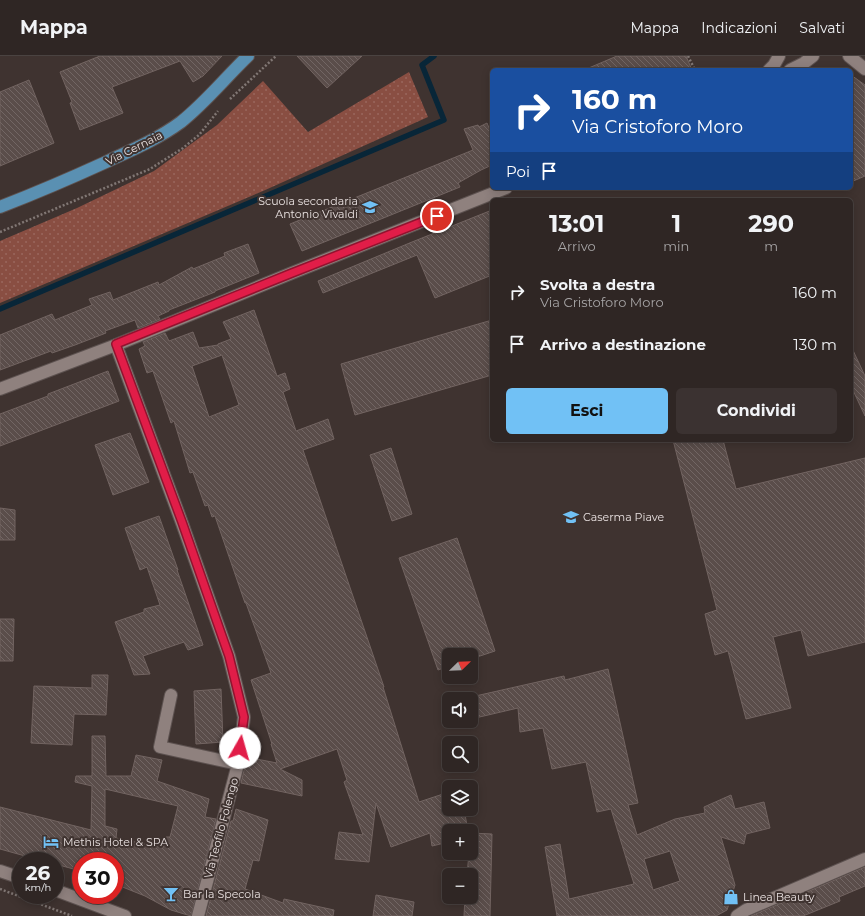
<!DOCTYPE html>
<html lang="it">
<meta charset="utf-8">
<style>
:root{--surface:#2f2624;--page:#3b3231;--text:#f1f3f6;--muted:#a7a5a6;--line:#4a4341;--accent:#71c1f5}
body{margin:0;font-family:Montserrat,sans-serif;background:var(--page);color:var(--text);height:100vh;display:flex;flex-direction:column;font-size:15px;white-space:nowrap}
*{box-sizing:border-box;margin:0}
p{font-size:13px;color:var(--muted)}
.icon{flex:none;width:22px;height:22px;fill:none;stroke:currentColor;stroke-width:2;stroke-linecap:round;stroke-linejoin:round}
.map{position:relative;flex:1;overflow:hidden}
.side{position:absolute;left:490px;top:142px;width:363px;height:244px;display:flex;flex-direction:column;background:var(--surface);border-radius:6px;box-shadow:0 2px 10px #0003,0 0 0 1px var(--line)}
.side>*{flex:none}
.banner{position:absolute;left:490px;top:12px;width:363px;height:122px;border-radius:6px;box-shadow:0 2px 10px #0003,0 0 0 1px var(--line);background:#1a4fa0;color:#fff;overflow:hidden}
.needle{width:26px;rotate:67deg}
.controls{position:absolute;left:442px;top:592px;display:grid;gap:8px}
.controls a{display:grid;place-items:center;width:36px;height:36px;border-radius:6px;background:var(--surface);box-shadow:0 2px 10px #0003,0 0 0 1px var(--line);font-size:20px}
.speed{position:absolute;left:12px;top:796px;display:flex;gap:8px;font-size:20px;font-weight:700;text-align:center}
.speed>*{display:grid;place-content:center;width:52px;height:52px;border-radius:50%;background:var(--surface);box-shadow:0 2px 10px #0003,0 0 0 1px var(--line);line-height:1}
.speed small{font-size:10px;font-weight:400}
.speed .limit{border:6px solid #d22;background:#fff;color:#111}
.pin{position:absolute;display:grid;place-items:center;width:34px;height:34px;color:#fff;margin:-17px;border:2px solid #fff;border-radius:50%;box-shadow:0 1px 4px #0007}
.me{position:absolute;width:44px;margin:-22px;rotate:7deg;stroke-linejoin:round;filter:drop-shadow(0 0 3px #0008)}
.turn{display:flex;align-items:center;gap:14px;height:84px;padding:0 16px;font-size:18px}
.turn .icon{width:52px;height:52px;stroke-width:2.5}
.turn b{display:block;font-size:28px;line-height:34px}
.then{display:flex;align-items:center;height:38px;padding:0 16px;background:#0003;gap:8px;font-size:15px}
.eta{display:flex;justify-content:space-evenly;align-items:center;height:68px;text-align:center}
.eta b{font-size:24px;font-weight:700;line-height:28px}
.primary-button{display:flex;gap:8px;margin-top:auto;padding:8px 16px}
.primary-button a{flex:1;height:46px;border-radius:6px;background:var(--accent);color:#111;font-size:16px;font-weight:700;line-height:46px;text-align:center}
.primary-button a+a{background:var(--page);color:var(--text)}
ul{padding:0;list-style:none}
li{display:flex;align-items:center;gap:12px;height:52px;padding:0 16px}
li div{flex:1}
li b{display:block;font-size:15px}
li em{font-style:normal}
header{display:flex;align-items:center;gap:24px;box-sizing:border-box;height:56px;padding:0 20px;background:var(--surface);border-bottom:1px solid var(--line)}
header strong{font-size:19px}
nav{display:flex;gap:22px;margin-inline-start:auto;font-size:14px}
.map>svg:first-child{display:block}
.grass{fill:url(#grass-dots)}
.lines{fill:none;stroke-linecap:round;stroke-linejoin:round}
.stream{stroke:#082638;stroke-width:5.5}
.building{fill:url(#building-back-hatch);stroke:#726461;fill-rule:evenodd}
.minor-casing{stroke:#5d5250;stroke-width:14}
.major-casing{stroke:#5d5250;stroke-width:14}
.path{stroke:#817774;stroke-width:2.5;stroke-dasharray:2 2;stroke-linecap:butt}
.minor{stroke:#8f817e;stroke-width:12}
.major{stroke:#5a90b2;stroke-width:12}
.route-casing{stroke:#92132f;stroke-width:10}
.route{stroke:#e11d48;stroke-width:7}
.labels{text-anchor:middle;stroke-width:4;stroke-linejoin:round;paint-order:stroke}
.street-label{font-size:11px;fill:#e9e1e0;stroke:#3f3330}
.poi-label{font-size:11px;fill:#e9e1e0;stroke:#3f3330;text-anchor:start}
</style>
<header>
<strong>Mappa</strong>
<nav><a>Mappa</a><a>Indicazioni</a><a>Salvati</a></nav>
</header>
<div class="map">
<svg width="865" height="860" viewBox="0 0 865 860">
<defs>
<pattern id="grass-dots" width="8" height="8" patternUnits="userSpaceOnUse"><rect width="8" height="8" fill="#894e42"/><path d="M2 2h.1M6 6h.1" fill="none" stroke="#9a675d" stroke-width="1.8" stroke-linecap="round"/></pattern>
<pattern id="building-back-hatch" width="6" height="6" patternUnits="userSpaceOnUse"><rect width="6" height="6" fill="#5a4d4a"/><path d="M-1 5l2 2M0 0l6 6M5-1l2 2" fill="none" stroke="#726664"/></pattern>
</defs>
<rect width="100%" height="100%" fill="#3f3330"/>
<!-- grass -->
<path class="grass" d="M409,16L428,61L263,135L0,247V185L77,152L154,115L217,69L263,25L308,76Z"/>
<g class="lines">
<!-- stream -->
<path class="stream" d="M0,253L444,64L422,9L434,0"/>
</g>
<!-- building -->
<g class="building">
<path d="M100,0H222L203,20L193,26L180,5L112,31L123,57L80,74L70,47L72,46L60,16Z"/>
<path d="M297,0H362L327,32Z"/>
<path d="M617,0H686L692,14H584Z"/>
<path d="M851,19L865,29V120L851,126Z"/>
<path d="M29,24L54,87L0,110V36Z"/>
<path d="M487,67L492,79V109L481,114L458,127L460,131L302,195L290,168L473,94L464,73L478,69L479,71Z"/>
<path d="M492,154V219L435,242L417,199L323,237L318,225L412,186Z"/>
<path d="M248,188L259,217L215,235V236L169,254V255L158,260L160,263L138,272L135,264L105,275L106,277L75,289L52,297L51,295L0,314V279L52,258L55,264L92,249L89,243L110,236L113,244L158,226L159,229L192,211L193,213L225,200L224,197Z"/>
<path d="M254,254L277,320L285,317L290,333L283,336L296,375L328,363L334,383L303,394L384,631H383L419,746L449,736V753H464L468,775H449V786L432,790L430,777L391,791L376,747L369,806L335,803L339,776L363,779L344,726L347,724L337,693L280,713L302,724V740L241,727L245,710L246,701L277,707L271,688H272L251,624L271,617L246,547H245L215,460L212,461L208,449L205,450L193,416L190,417L174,365L171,367L153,315L147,317L139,293L145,290L143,286L165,277L169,285L193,276L199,292L218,289V288L231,283L223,266ZM222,299L239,349L209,361L192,310Z"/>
<path d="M492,264V319L355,359L341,308Z"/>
<path d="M851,290L865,320V360L851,330Z"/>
<path d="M108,315L119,345L0,390V358L48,340V338Z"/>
<path d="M130,377L149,426L113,439L95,389Z"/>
<path d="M673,384H723L736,433L865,402V586L808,600L801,574L773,581L791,652L746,663L728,595L715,599L705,558L717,554Z"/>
<path d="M391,392L412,458L392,465L370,399Z"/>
<path d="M0,452L15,454V484H0Z"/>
<path d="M159,460L178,514H177L203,589L188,594L184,586L143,600L150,618L134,619L115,566L144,556V553L160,549L147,511L140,514L125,472Z"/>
<path d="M457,482L495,595L471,603V599H449V610L438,614L399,502Z"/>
<path d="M0,563H14L13,605H0Z"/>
<path d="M608,613L638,747L628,749L637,779L675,763L705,757L704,751L731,739L735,753L764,746L770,772L746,778L744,788L721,781L735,829L727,854L716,860H557L545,791L560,788L569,843L634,828L611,753L597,756L586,706L552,713L543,672L520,676L518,652L471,663V641L564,620L565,624ZM670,795L680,825L653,834L644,803Z"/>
<path d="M92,619H108L106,659L74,658L72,689L31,687L34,630L92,632Z"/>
<path d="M221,633L223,686L196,688L194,635Z"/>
<path d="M92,680H105L106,720H131L136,699L162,704L157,725L209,743L205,761L216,763L191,860L171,854L145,840L115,828V805H81V815L55,808V805H43L0,793V751L91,774L92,730L75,726L76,720H92ZM105,733L178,750L170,781H166L163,792L116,782L117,773L105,770Z"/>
<path d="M236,753L268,764L259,805L253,804L245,833L283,847L284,843L334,854L333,860H206L231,765H233Z"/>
<path d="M471,777L492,778L490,860H464L465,841H471V819H467L469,797H471Z"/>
<path d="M865,811V830L839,841L840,845L803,860H751Z"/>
<path d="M376,839L414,846L412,860H373Z"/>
</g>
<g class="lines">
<defs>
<g id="minor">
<path d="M849,0L865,13"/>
<path d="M769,14L774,9L779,0"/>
<path d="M790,14L804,7L813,0"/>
<path d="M116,289L182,467L229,600L244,661L238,708L198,860"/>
<path d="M0,333L116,289L292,217L506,132"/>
<path d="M171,639L160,691L238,708"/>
<path d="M0,815L21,822"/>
<path d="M55,834L125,860"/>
<path d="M737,860L746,854L865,803"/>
</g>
<path id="major" d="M0,151C36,137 71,122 106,106C132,94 158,83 181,66C206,46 226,21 248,0"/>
</defs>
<!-- minor casing -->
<use href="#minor" class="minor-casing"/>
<!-- major casing -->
<use href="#major" class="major-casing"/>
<!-- path -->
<g class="path">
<path d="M688,0L695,14"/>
<path d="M230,43L276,0"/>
<path d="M0,176L150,113L183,92L199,79L218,55"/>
<path d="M0,833L72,860"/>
</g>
<!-- minor -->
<use href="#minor" class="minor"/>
<!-- major -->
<use href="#major" class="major"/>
</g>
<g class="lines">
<defs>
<path id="route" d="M240,692L244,661L229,600L182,466L116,288L292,217L437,160"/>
</defs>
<!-- route casing -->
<use href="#route" class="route-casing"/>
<!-- route -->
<use href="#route" class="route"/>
</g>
<!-- icons -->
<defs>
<symbol id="school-bare" viewBox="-9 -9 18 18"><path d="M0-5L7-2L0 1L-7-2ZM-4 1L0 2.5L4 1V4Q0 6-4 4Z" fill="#71c1f5" stroke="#3f3330" stroke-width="2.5" paint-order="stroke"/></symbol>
<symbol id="university-bare" viewBox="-9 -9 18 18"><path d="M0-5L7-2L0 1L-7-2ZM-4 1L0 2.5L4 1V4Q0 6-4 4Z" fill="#71c1f5" stroke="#3f3330" stroke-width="2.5" paint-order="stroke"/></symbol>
<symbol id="hotel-bare" viewBox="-9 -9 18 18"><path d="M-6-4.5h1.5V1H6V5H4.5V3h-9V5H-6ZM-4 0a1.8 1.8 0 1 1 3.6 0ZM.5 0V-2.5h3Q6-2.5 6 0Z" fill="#71c1f5" stroke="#3f3330" stroke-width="2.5" paint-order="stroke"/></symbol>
<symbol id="bar-bare" viewBox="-9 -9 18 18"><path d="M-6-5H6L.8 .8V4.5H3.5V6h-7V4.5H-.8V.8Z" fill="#71c1f5" stroke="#3f3330" stroke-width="2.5" paint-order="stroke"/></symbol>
<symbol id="shop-bare" viewBox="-9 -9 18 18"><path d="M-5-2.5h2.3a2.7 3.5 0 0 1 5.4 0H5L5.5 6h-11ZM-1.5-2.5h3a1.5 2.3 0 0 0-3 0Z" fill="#71c1f5" stroke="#3f3330" stroke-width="2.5" paint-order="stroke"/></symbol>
</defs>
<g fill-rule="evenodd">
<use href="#school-bare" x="359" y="140" width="22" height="22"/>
<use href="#university-bare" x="560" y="450" width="22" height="22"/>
<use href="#hotel-bare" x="40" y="775" width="22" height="22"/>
<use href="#bar-bare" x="160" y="827" width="22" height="22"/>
<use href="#shop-bare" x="720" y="830" width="22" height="22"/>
</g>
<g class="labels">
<!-- street labels -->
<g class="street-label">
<text transform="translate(134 92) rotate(-27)" y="4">Via Cernaia</text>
<text transform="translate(221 772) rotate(-75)" y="4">Via Teofilo Folengo</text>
</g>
<!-- poi labels -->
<g class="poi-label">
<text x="358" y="149" text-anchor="end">Scuola secondaria<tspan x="358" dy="13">Antonio Vivaldi</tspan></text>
<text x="583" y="465">Caserma Piave</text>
<text x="63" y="790">Methis Hotel &amp; SPA</text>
<text x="183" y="842">Bar la Specola</text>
<text x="743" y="845">Linea Beauty</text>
</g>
</g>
</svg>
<div class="controls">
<a><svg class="needle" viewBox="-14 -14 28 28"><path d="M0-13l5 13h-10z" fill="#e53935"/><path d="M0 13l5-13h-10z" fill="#a7a5a6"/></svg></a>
<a><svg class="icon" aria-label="sound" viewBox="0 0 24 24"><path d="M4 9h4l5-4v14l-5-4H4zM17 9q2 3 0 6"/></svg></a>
<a><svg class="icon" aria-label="search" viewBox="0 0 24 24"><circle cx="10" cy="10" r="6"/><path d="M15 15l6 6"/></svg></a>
<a><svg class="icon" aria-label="layers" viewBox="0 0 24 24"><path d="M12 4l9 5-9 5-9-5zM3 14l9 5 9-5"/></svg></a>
<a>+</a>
<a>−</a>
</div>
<div class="speed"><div>26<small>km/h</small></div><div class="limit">30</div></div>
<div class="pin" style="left:437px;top:160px;background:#d93025"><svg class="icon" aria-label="arrive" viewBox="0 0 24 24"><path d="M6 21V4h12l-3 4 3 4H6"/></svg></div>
<svg class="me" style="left:240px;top:692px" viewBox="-20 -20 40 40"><circle r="19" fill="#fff"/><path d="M0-13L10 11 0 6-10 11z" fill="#e11d48"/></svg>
<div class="banner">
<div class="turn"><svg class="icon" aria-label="right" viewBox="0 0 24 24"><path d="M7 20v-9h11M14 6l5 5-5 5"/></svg><div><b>160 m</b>Via Cristoforo Moro</div></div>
<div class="then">Poi<svg class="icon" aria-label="arrive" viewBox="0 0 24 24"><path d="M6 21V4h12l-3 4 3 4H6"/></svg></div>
</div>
<section class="side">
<div class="eta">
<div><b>13:01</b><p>Arrivo</p></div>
<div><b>1</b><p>min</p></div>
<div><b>290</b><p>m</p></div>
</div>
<ul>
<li><svg class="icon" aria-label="right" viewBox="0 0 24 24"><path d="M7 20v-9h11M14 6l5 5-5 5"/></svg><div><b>Svolta a destra</b><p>Via Cristoforo Moro</p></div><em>160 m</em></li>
<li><svg class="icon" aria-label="arrive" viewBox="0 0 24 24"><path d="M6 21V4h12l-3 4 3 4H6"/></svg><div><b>Arrivo a destinazione</b></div><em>130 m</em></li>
</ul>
<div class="primary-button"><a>Esci</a><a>Condividi</a></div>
</section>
</div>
